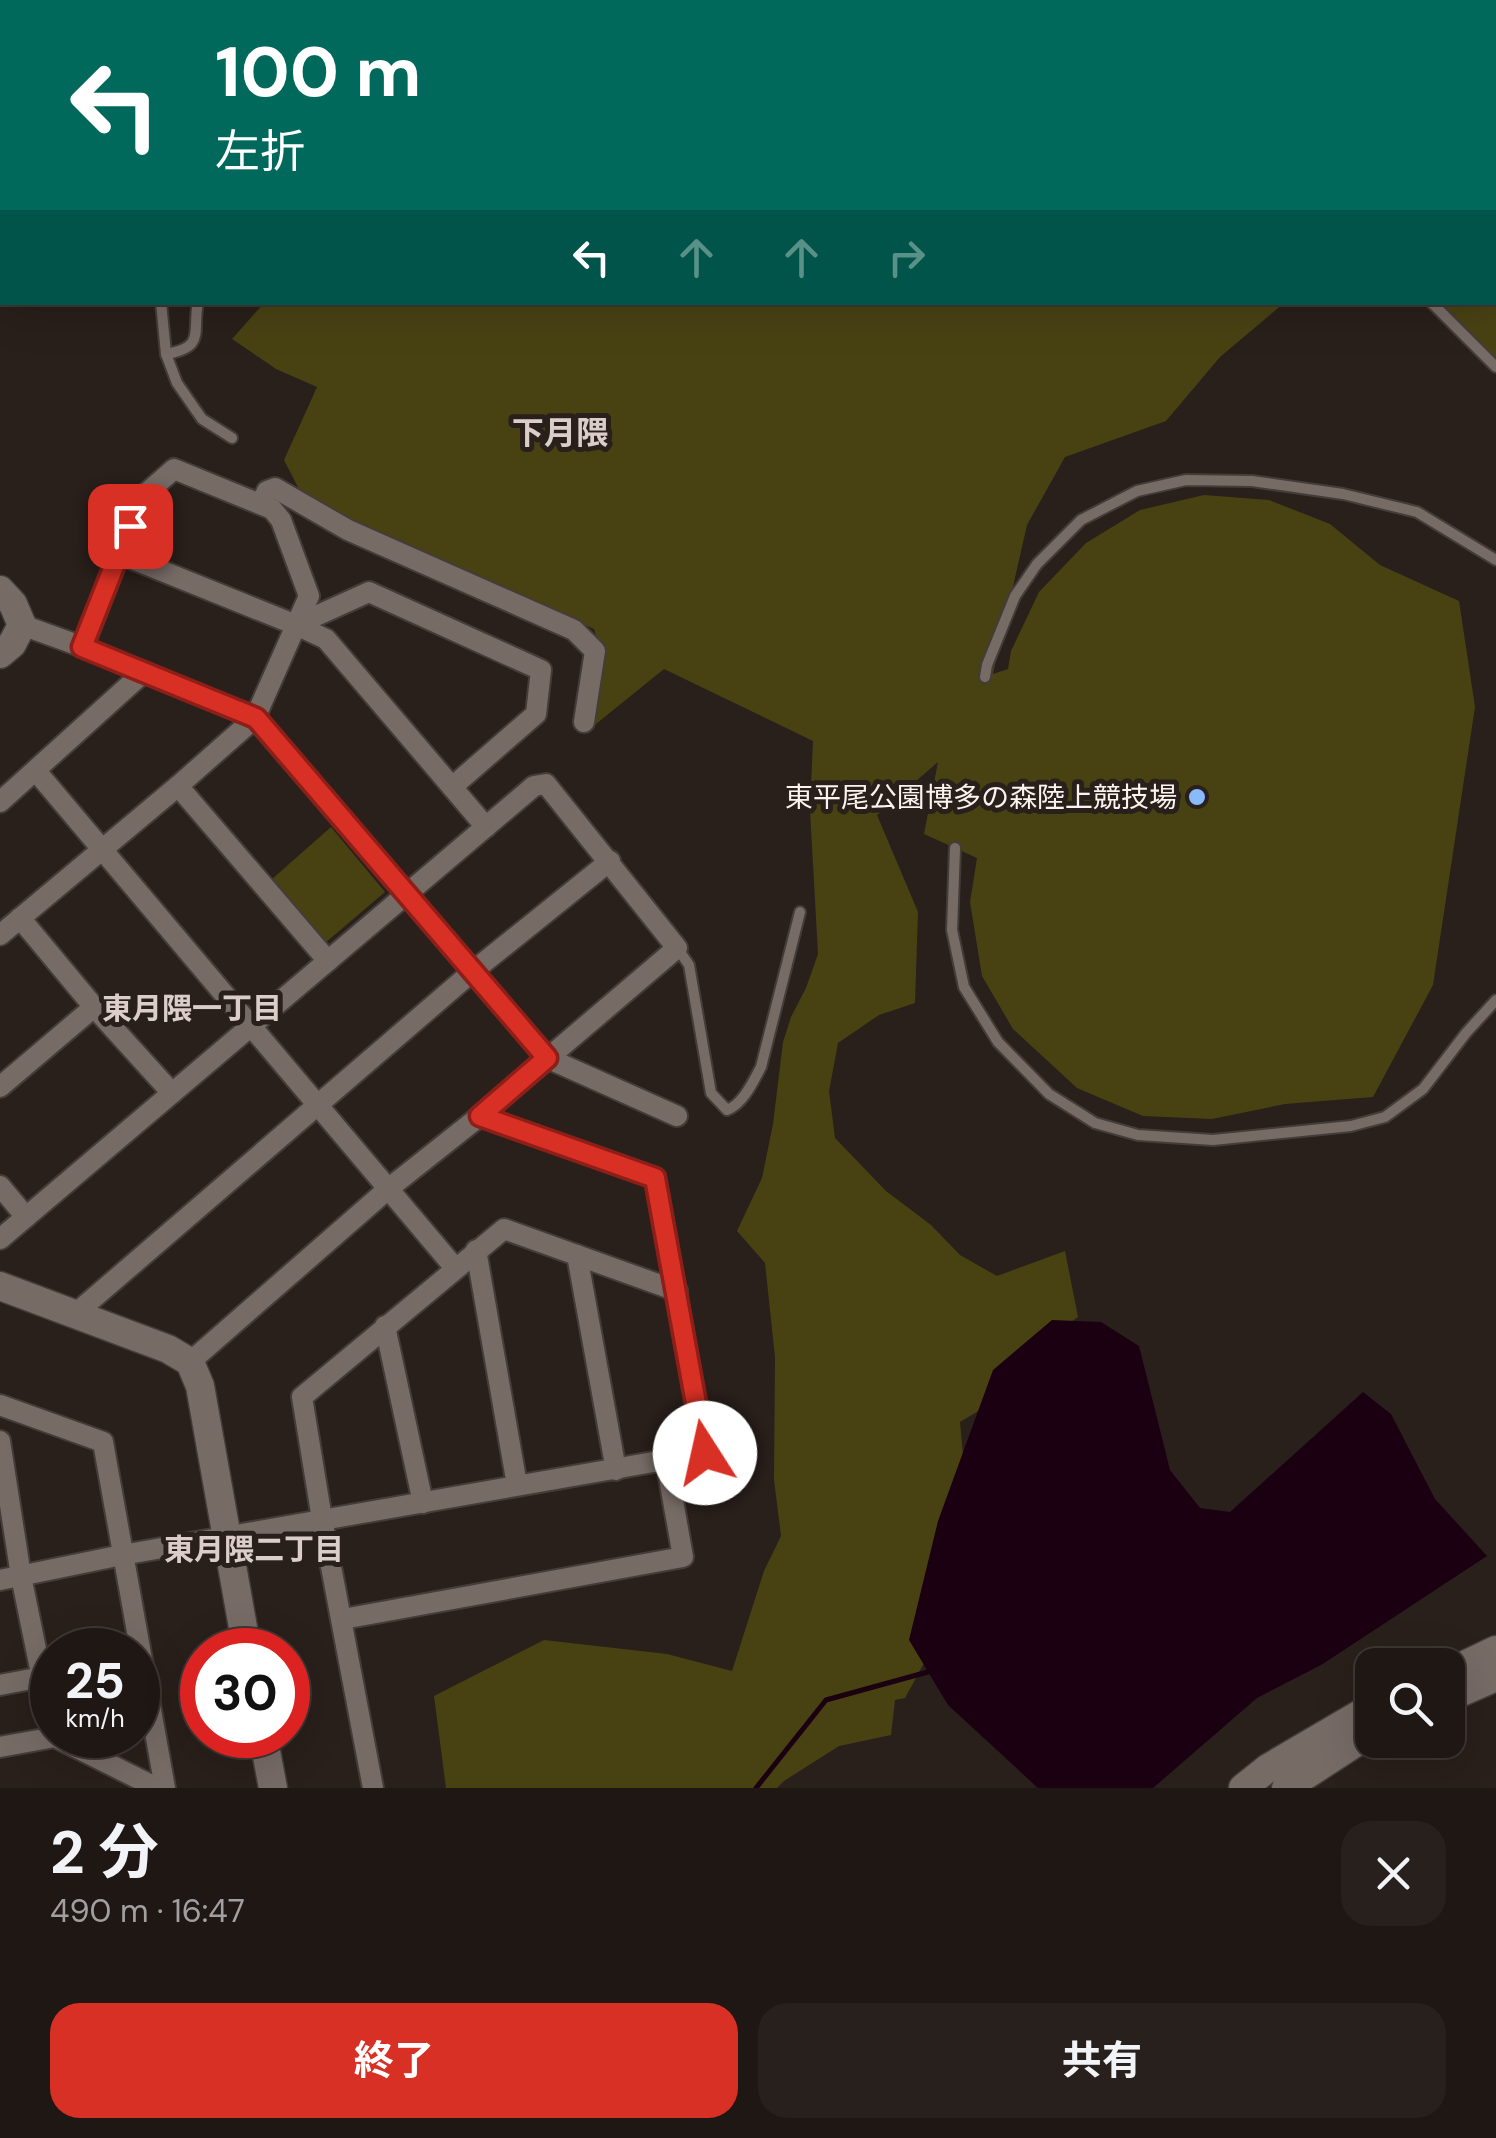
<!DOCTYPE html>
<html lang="ja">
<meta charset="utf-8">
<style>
:root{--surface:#1f1714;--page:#27201d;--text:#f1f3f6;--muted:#a19fa0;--line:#3c3634;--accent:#d93025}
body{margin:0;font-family:"DM Sans","Noto Sans JP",sans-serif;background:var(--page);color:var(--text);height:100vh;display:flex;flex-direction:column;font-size:38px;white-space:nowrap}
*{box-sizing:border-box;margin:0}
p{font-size:32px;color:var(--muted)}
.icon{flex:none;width:55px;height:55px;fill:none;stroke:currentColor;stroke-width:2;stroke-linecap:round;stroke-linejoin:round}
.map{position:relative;height:1788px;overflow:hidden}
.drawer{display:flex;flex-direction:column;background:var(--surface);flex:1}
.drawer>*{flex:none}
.guide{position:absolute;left:0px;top:0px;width:1498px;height:305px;box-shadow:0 10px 40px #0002,0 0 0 2px var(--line);background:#00695c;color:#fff;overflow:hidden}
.tools{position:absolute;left:1355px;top:1648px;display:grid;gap:20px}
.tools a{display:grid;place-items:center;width:110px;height:110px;border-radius:20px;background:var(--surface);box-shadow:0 10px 40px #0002,0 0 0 2px var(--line);font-size:50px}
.speed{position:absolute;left:30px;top:1628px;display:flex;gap:20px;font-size:50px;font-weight:700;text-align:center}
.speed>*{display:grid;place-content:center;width:130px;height:130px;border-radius:50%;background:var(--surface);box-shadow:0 10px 40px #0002,0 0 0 2px var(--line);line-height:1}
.speed small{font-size:25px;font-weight:400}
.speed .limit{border:15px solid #d22;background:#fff;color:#111}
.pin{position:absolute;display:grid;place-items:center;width:85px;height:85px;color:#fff;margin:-42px;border-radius:20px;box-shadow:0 5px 15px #0006}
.me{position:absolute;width:110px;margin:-55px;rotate:350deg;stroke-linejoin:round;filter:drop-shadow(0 0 8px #0008)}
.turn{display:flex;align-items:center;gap:35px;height:210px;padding:0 50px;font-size:45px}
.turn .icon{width:130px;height:130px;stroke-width:2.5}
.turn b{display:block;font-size:70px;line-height:85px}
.lanes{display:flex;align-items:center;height:95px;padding:0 50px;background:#0003;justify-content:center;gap:50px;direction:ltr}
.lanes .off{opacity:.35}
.round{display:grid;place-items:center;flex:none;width:105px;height:105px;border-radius:30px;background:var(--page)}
.headline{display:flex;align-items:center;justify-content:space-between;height:170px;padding:0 50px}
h1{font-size:60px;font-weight:700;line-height:75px}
.action{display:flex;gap:20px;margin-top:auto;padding:20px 50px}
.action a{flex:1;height:115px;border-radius:30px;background:var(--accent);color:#fff;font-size:40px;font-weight:700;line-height:115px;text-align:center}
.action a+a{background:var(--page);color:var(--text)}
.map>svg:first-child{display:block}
.green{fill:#484213}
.water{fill:#1b0011}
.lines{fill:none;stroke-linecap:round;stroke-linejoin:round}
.stream{stroke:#1b0011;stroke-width:5}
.lane-casing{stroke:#443c39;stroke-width:14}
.street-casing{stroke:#443c39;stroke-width:24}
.secondary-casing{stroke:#443c39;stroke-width:31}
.lane{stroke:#776b66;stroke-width:10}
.street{stroke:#776b66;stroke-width:20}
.secondary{stroke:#776b66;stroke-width:28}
.route-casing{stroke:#8d1f18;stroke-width:25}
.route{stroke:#d93025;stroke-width:18}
.poi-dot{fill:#88bafc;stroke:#291f1b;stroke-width:4}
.labels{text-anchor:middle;stroke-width:10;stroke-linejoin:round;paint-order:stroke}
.poi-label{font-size:28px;fill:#faf3f0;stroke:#291f1b;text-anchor:end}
.neighbourhood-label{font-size:30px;font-weight:bold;fill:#dbcdc8;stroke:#291f1b}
.quarter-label{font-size:32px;font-weight:bold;fill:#dbcdc8;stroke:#291f1b}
</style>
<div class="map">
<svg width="1496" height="1788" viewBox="0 0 1496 1788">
<rect width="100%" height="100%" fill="#291f1b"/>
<!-- green -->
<g class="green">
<path d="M783,0H1192L1194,2H773Z"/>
<path d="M1305,0H1496V372L1432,306L1415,303L1495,302V2H1302Z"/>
<path d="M265,302L1284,303L1220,357L1166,421L1065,457L1027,525L993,674L1008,669L1011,651L1039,592L1086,543L1140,510L1204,495L1269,500L1330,524L1380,565L1459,601L1475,707L1433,985L1373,1097L1285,1104L1212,1119L1143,1116L1077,1088L1013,1029L982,976L970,902L977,858L924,834L938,762L877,815L918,912L915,1003L879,1015L838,1043L829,1091L835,1138L886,1191L931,1225L960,1255L997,1276L1065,1251L1078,1317L1020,1358L995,1401L960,1422L967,1497L930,1652L905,1698L895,1700L891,1735L839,1746L784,1781L777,1788H446L434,1696L544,1640L667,1654L732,1671L764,1571L781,1536L774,1480L775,1357L765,1263L737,1231L762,1178L773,1124L783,1042L791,1017L806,988L818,954L810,810L813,741L664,669L591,728L601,651L594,629L387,539L302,495L284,460L317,387L276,369L232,339Z"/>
<path d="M331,827L385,892L325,943L271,880Z"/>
</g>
<!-- water -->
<path class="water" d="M1052,1320L1101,1322L1139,1346L1170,1470L1200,1508L1230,1512L1363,1392L1391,1414L1435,1499L1487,1556L1321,1665L1257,1698L1153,1788H1038L948,1705L909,1640L938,1521L993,1370Z"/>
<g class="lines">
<!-- stream -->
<path class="stream" d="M756,1788L826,1700L935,1670"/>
<defs>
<g id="lane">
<path d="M161,302L166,354L177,383L202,419L232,438"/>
<path d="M1431,302L1496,367"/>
<path d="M166,354C206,347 192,333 198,302"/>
<path d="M985,677L987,665L1015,596L1037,564L1081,520L1137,491L1186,480L1252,481L1343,494L1417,512L1496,560"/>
<path d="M955,848L952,930L964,987L998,1042L1049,1094L1095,1123L1138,1135L1213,1140L1351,1126L1385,1117L1423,1089L1466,1033L1496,1000"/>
<path d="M678,949L689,965L711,1093L727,1110C743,1104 753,1082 761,1067L800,912"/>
</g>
<g id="street">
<path d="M58,0L60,2"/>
<path d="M602,0L605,2"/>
<path d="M81,2L84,0"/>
<path d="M251,2L252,0"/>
<path d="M0,57L2,55"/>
<path d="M0,171L2,175"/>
<path d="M261,504L267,491L275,488L348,530L574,630L595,651L584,722"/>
<path d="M120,554L296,625L326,639L486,827"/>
<path d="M22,625L83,647L255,718L547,1058L677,1116"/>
<path d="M296,625L369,592L541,670L536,714L452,787"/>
<path d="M36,771L455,1268"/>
<path d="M178,786L328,961"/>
<path d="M0,802L144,672"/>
<path d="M20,918L94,1007L172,1093"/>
<path d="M0,935L178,786L255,718L309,596L281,520L272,509L174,469L141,498L83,647"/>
<path d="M0,1087L94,1007"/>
<path d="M0,1186L26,1217"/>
<path d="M0,1239L534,786L546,784L677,948L480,1116L388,1189L190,1362"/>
<path d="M476,1250L517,1485"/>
<path d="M577,1255L616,1470"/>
<path d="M75,1314L472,972L610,861"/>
<path d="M385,1326L423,1503"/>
<path d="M0,1405L103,1442L165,1788"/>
<path d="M0,1441L21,1576L52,1727"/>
<path d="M0,1580L122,1555L705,1453L655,1178L480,1116"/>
<path d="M343,1619L683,1557L666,1461"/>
<path d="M0,1685L42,1677"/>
<path d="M0,1747L55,1737L157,1788"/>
<path d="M373,1788L322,1519L302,1397L504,1229L677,1291"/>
</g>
<g id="secondary">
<path d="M297,2L298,0"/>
<path d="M0,275L2,273"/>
<path d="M0,590L13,604L22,625L12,644L0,654"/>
<path d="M0,1286L168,1349L190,1362L200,1386L247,1650"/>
<path d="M1448,1673L1496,1650"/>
<path d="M1448,1698L1496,1677"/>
<path d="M263,1735L273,1788"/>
<path d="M1243,1788L1268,1768L1372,1707"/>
<path d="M1286,1788L1372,1732"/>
</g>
</defs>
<!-- lane casing -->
<use href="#lane" class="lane-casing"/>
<!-- street casing -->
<use href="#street" class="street-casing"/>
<!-- secondary casing -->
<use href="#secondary" class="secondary-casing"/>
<!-- lane -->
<use href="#lane" class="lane"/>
<!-- street -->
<use href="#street" class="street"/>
<!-- secondary -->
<use href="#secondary" class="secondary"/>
</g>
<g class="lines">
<defs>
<path id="route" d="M130,526L82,647L256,718L547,1058L480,1116L655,1178L705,1453"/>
</defs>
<!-- route casing -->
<use href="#route" class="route-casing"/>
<!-- route -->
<use href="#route" class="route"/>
</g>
<!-- markers -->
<circle class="poi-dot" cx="1197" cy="797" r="10"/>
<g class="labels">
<!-- poi labels -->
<g class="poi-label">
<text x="1177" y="807">東平尾公園博多の森陸上競技場</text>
</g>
<!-- neighbourhood labels -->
<g class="neighbourhood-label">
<text x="192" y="1019">東月隈一丁目</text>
<text x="254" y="1560">東月隈二丁目</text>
</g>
<!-- quarter labels -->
<g class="quarter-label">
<text x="560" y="444">下月隈</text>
</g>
</g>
</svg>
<div class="tools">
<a><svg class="icon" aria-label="search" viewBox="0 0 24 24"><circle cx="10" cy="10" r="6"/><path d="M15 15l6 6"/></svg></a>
</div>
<div class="speed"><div>25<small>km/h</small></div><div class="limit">30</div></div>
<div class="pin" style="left:130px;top:526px;background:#d93025"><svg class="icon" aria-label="arrive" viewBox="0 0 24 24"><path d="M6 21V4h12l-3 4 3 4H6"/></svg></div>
<svg class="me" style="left:705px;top:1453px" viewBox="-20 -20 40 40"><circle r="19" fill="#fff"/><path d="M0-13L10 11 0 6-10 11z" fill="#d93025"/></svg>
<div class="guide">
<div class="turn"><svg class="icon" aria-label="left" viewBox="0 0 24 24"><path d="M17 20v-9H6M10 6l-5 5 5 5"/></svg><div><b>100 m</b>左折</div></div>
<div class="lanes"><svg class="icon" aria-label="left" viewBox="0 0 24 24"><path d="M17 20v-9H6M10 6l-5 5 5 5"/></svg><svg class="icon off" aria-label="ahead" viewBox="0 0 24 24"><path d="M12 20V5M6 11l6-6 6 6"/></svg><svg class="icon off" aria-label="ahead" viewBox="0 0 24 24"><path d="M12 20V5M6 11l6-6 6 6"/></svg><svg class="icon off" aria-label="right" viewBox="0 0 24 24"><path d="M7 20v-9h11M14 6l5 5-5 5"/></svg></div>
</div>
</div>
<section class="drawer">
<div class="headline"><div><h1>2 分</h1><p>490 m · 16:47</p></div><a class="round"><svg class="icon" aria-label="close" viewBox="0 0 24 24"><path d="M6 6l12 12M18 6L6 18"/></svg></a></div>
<div class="action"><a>終了</a><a>共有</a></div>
</section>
